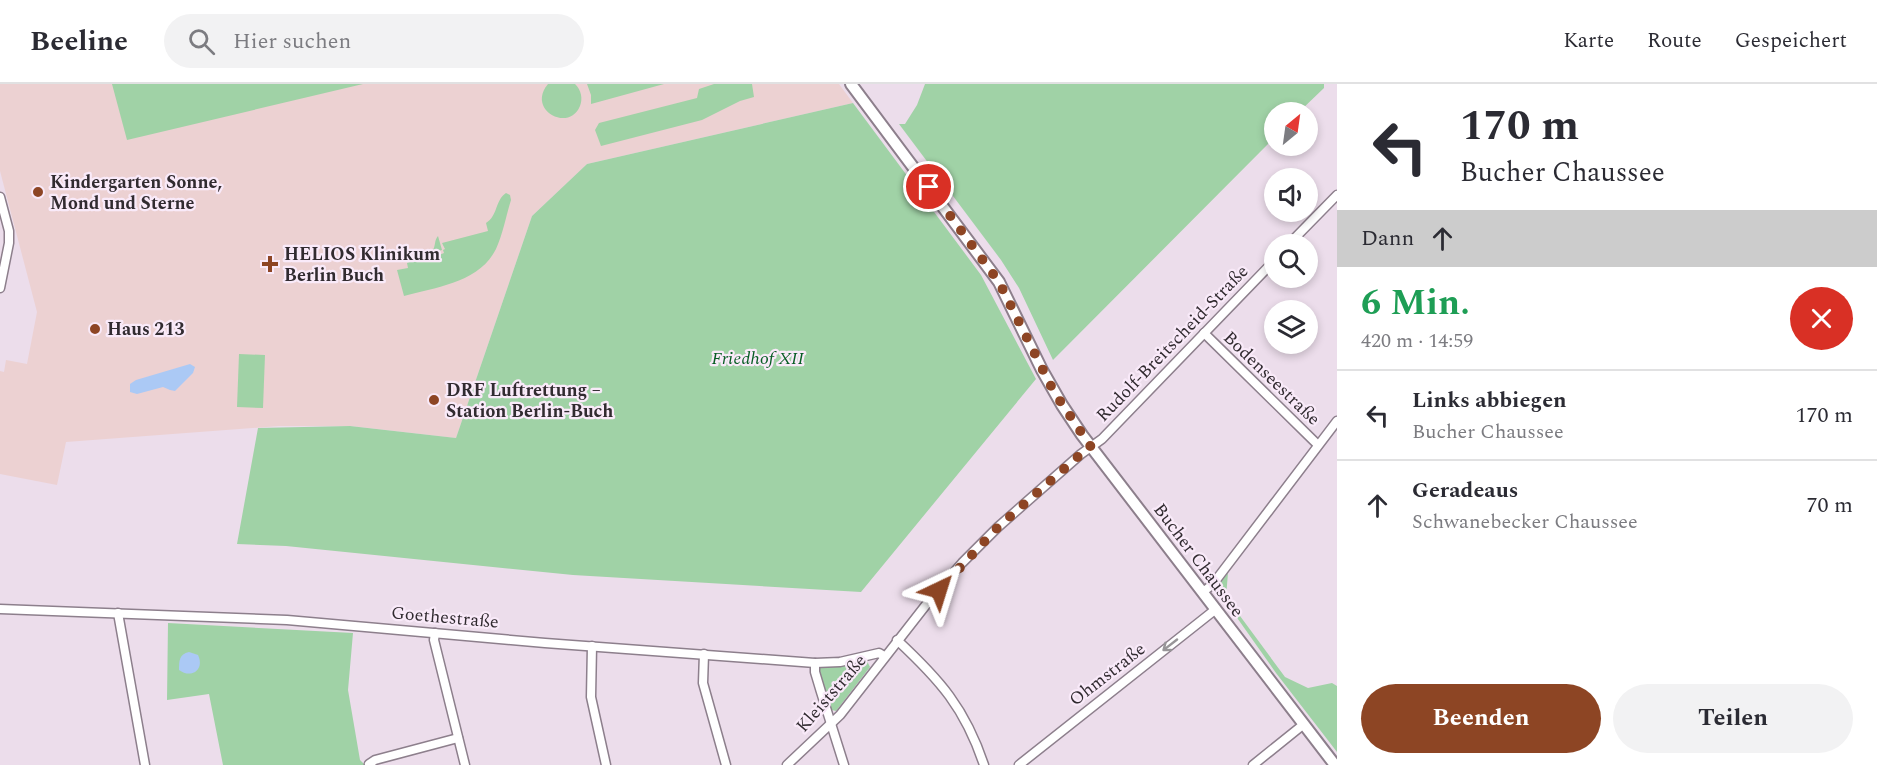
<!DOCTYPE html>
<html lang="de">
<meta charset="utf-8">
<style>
:root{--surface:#fff;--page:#f2f2f3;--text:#2b2b33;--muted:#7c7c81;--line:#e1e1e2;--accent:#8d4524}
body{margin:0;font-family:Spectral,serif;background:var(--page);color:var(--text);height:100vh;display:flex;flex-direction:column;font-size:22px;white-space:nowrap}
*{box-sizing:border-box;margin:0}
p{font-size:20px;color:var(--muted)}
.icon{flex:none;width:33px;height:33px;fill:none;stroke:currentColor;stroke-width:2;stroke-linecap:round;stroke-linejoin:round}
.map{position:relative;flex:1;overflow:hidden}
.details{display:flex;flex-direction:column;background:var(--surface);width:540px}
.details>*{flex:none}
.hud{background:#fff;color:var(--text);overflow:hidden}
.needle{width:39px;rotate:29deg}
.buttons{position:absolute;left:1264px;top:18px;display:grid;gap:12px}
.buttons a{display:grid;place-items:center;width:54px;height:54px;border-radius:50%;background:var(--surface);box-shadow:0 3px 9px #0003;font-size:30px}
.pin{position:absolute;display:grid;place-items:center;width:51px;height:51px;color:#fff;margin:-26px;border:3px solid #fff;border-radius:50%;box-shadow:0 2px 6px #0007}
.me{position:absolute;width:66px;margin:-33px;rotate:41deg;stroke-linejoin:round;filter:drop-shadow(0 0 4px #0008)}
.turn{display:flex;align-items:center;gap:21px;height:126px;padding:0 24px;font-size:27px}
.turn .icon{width:78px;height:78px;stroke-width:2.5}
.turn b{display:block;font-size:42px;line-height:51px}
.then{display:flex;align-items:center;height:57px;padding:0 24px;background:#0003;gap:12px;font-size:22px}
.round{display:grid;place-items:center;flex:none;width:63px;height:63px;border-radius:32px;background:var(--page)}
.head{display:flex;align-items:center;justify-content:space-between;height:102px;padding:0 24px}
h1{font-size:36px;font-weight:700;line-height:45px;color:#1e9e55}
.button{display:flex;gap:12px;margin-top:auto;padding:12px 24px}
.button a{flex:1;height:69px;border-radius:36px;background:var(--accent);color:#fff;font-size:24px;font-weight:700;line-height:69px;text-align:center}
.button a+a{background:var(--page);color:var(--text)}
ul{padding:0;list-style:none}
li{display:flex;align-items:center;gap:18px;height:90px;padding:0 24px;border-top:2px solid var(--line)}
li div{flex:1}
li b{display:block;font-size:22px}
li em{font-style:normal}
header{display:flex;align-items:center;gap:36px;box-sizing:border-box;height:84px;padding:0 30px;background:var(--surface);border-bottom:2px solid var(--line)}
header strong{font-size:28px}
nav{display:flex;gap:33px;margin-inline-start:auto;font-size:21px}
.search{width:420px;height:54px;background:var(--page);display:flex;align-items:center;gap:15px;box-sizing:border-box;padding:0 21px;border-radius:33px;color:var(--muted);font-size:22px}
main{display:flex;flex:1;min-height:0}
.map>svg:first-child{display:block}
.medical{fill:#ecd1d2}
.green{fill:#a0d2a6}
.water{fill:#abc9f5}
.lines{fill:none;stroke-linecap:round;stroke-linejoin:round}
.minor-casing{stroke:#8d7f8c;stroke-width:11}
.major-casing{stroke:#8d7f8c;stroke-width:14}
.minor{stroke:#fff;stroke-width:8}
.major{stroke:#fff;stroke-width:10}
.oneway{stroke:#989598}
.route{stroke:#8d4524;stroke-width:10;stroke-dasharray:0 18}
.poi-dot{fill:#8d4524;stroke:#f9eaf9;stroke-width:2}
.labels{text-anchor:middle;stroke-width:4.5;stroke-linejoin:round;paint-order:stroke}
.poi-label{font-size:18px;font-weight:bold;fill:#312b30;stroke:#f9eaf9;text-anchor:start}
.street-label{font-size:18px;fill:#312b30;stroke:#f9eaf9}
.park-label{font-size:18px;font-style:italic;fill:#075d24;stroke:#f9eaf9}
</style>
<header>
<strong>Beeline</strong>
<div class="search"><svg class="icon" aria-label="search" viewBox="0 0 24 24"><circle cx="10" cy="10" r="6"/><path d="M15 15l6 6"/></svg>Hier suchen</div>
<nav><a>Karte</a><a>Route</a><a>Gespeichert</a></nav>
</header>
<main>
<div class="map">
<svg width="1337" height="681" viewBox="0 0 1337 681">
<rect width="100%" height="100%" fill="#ecddeb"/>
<!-- medical -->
<path class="medical" d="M0,0H839L853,19L587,80L532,132L456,354L351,342H279L66,358L57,401L0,390V287L4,288L6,276L27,280L37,228L0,87Z"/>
<!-- green -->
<g class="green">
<path d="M112,0H363L127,56Z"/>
<path d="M548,0H575C581,6 583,14 580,22C569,49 526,26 548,0Z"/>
<path d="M587,0H664L591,20V11Z"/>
<path d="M714,0H752L754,13L740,17L702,36L601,62L595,46L599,39L697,14L699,5Z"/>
<path d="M925,0H1324V4L1299,28H1275V53L1053,276L1019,204L1001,176L899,40H905L917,21Z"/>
<path d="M853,19L981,191L1036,295L861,508L573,491L286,462L237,460L258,344L350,342L456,354L532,132L587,80Z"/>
<path d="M506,109L510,111L511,116C506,132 503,150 496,165C479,199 436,203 404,212L397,186L408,184L407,179C415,176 429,175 433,166C436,160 434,157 438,152L442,166L438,167L439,171L444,169L443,166L445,165L442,159L488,147L486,139C498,132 495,116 506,109Z"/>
<path d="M239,270L265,271L263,324L237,323Z"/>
<path d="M1228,489L1226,513L1285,593L1308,604L1332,599L1337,602V668L1276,589L1216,504Z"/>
<path d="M168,539L353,549L348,606L360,676L365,681H223L209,610L167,616Z"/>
<path d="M867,577L870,583L836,627L832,626L827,617L817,581L837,582Z"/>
</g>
<!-- water -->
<g class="water">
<path d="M190,280L195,283L193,289L175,307L170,306L163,303L137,310L130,308V300L136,296Z"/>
<path d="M189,568L198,571C205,586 191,595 179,586C179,577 179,570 189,568Z"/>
</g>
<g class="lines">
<defs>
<g id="minor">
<path d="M0,113L9,147V159L0,204"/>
<path d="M1289,160L1337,111"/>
<path d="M1204,249L1318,361"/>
<path d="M1203,508L1213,500L1337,337"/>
<path d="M0,525L287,536L545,559L815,579L840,578L879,569L884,572"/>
<path d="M118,529L145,681"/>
<path d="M435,549L434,556L465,681"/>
<path d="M897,556C940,596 965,624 984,681"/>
<path d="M592,562L591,613L606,681"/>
<path d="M704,570L703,599L726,681"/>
<path d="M815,579V588L821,608L844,681"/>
<path d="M369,680L375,676L458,654"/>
<path d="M787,681L840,631L929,517L962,479L998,443L1081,370L1102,355L1275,176"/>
<path d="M1019,681L1216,525"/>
<path d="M1253,681L1304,640"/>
</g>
<path id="major" d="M851,0L999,198L1042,286L1062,321L1082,351L1335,681"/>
</defs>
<!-- minor casing -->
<use href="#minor" class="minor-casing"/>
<!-- major casing -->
<use href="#major" class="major-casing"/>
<!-- minor -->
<use href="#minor" class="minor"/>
<!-- major -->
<use href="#major" class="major"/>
</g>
<!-- one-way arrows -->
<defs><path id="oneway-shaft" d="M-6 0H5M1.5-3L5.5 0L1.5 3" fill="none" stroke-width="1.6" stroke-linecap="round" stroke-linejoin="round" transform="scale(1.5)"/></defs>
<use class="oneway" href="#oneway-shaft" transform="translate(1170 561) rotate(142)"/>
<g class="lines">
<!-- route -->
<path class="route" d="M929,103L999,198L1054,308L1091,363L1081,370L998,443L939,506"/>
</g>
<!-- markers -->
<g class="poi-dot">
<circle cx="38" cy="108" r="6"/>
<path d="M267 171h6v6h6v6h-6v6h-6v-6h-6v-6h6z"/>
<circle cx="95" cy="245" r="6"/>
<circle cx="434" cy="316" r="6"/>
</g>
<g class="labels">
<!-- poi labels -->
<g class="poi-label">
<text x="50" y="104">Kindergarten Sonne,<tspan x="50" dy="21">Mond und Sterne</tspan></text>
<text x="284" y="176">HELIOS Klinikum<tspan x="284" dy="21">Berlin Buch</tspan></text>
<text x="107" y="251">Haus 213</text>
<text x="446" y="312">DRF Luftrettung –<tspan x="446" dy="21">Station Berlin-Buch</tspan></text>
</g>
<!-- street labels -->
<g class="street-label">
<text transform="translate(1172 259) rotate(-46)" y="6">Rudolf-Breitscheid-Straße</text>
<text transform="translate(1272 294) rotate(44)" y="6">Bodenseestraße</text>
<text transform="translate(1199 476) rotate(53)" y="6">Bucher Chaussee</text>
<text transform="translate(445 533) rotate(5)" y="6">Goethestraße</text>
<text transform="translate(1107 590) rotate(-38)" y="6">Ohmstraße</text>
<text transform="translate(831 609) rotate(-49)" y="6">Kleiststraße</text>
</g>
<!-- park labels -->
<g class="park-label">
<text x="758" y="280">Friedhof XII</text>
</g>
</g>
</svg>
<div class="buttons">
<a><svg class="needle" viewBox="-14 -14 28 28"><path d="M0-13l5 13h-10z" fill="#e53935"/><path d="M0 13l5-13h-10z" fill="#7c7c81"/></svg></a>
<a><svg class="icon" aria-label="sound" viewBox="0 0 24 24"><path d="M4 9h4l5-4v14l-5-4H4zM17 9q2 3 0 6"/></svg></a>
<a><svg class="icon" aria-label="search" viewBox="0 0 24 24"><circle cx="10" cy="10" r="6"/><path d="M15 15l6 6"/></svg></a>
<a><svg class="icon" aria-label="layers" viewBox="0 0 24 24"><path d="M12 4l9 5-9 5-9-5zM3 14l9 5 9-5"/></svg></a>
</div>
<div class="pin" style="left:929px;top:103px;background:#d93025"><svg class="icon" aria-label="arrive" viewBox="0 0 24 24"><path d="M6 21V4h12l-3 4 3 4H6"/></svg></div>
<svg class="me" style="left:939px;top:506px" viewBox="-20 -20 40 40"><path d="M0-17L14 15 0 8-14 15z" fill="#8d4524" stroke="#fff" stroke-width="4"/></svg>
</div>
<section class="details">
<div class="hud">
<div class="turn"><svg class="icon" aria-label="left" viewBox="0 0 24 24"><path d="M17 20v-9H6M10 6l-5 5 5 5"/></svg><div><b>170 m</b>Bucher Chaussee</div></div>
<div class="then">Dann<svg class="icon" aria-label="ahead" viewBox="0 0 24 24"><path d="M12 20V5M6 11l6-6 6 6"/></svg></div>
</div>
<div class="head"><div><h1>6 Min.</h1><p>420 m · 14:59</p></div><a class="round" style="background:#d93025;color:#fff"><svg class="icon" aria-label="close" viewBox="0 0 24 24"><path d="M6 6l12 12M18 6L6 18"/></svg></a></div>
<ul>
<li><svg class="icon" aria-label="left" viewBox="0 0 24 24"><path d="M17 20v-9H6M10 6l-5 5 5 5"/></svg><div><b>Links abbiegen</b><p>Bucher Chaussee</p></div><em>170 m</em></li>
<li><svg class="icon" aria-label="ahead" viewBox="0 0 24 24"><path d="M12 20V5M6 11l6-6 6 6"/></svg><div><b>Geradeaus</b><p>Schwanebecker Chaussee</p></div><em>70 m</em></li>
</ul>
<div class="button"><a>Beenden</a><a>Teilen</a></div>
</section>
</main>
